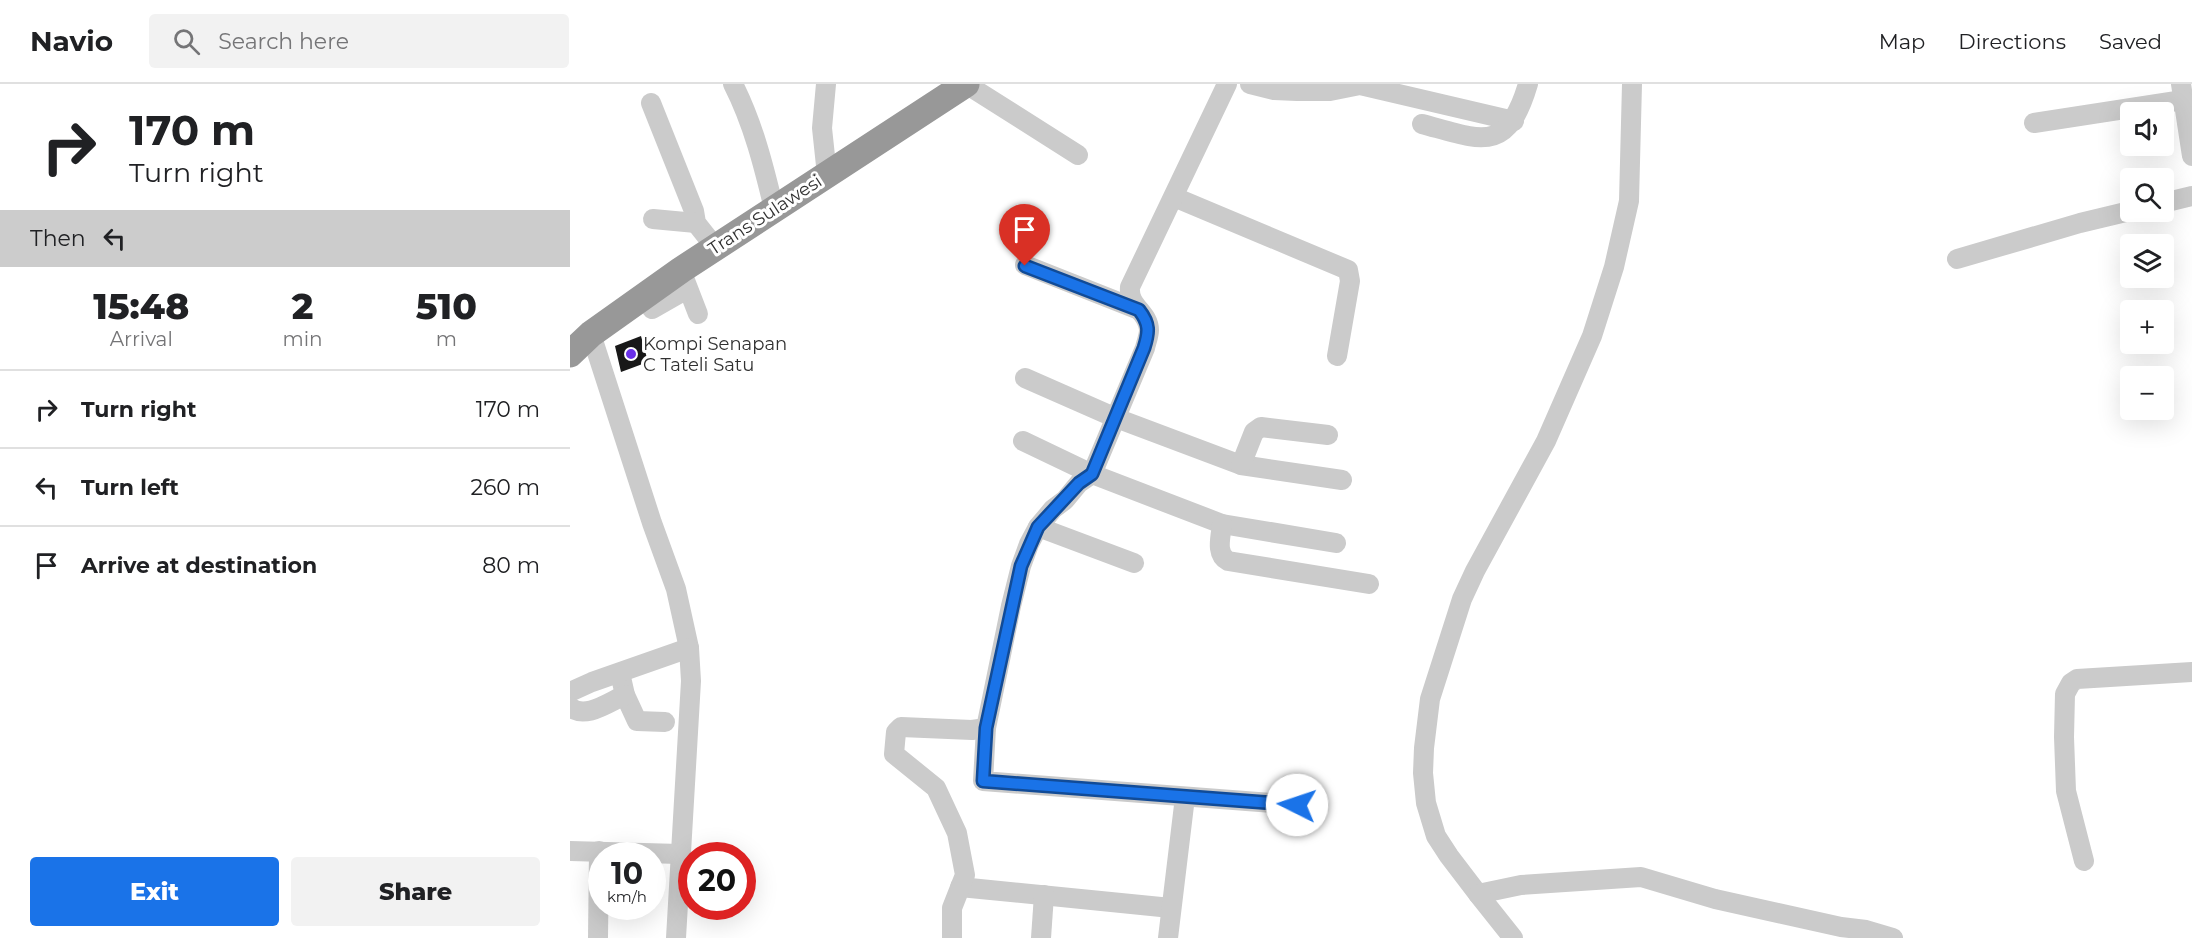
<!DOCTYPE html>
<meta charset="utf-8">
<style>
:root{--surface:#fff;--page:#f2f2f2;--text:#202124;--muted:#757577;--line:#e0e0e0;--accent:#1a73e8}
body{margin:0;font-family:Montserrat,sans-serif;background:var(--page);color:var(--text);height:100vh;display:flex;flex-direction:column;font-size:22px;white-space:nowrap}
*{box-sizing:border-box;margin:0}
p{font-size:20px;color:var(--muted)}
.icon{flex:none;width:33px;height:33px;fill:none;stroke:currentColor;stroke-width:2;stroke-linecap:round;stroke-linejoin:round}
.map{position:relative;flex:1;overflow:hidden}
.sheet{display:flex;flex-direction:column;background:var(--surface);width:570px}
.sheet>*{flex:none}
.top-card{background:#fff;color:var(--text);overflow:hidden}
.buttons{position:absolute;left:1550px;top:18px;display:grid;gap:12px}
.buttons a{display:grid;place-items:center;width:54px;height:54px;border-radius:6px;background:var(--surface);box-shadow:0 6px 24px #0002;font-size:30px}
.speed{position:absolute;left:18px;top:758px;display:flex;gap:12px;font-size:30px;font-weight:700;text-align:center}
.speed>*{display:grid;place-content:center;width:78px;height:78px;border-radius:50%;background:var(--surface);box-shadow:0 6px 24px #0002;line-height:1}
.speed small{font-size:15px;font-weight:400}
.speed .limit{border:9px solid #d22;background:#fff;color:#111}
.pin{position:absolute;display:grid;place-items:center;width:51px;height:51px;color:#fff;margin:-62px -26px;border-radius:50% 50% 50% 0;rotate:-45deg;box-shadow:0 0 6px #0007}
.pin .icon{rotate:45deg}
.me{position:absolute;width:66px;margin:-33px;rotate:274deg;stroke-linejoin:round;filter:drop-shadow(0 0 4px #0008)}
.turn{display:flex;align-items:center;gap:21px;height:126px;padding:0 30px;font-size:27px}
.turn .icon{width:78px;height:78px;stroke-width:2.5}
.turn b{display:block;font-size:42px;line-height:51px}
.then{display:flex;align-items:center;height:57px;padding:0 30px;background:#0003;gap:12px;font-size:22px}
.eta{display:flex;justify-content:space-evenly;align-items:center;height:102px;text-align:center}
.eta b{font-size:36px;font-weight:800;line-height:42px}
.button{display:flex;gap:12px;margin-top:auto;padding:12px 30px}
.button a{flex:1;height:69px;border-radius:6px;background:var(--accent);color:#fff;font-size:24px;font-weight:800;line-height:69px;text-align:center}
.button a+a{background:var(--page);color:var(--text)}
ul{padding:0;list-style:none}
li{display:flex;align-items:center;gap:18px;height:78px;padding:0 30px;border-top:2px solid var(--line)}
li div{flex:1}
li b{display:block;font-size:22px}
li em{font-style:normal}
header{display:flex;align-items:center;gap:36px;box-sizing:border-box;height:84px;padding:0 30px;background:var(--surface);border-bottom:2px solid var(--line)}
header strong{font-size:28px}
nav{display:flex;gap:33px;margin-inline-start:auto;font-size:21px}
.search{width:420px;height:54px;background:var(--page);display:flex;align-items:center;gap:15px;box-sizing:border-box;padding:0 21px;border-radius:6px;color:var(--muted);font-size:22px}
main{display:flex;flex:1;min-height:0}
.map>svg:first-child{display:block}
.building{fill:#181818}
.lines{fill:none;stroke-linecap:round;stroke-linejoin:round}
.minor{stroke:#cbcbcb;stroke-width:20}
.highway{stroke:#989898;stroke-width:27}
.route-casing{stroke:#114b97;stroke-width:15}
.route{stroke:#1a73e8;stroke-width:10}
.poi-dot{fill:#6a30ea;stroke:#fff;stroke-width:2}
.labels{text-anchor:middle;stroke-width:6;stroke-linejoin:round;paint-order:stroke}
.street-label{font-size:18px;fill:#313131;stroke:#fff}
.poi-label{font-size:18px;fill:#313131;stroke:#fff;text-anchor:start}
</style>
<header>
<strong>Navio</strong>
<div class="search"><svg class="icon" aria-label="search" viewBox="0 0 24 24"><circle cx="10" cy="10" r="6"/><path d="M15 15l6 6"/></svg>Search here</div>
<nav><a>Map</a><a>Directions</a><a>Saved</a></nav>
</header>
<main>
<section class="sheet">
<div class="top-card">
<div class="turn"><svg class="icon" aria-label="right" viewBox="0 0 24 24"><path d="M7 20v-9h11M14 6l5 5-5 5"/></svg><div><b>170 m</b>Turn right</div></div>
<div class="then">Then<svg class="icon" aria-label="left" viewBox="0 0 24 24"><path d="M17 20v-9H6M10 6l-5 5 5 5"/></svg></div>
</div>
<div class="eta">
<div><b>15:48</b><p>Arrival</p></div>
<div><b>2</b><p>min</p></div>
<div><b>510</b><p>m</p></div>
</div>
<ul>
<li><svg class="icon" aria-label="right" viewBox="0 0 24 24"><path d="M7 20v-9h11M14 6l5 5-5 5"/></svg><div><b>Turn right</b></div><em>170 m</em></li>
<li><svg class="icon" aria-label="left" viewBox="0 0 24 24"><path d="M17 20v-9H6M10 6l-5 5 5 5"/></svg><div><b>Turn left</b></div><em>260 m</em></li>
<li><svg class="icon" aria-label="arrive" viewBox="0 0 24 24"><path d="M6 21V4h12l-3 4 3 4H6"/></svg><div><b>Arrive at destination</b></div><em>80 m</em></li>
</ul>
<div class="button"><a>Exit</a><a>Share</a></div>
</section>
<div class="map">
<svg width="1622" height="854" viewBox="0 0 1622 854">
<rect width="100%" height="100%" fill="#fff"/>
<!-- building -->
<path class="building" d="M71,252L78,278L51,288L45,262Z"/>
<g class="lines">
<!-- minor -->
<g class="minor">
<path d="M163,0C183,39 194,83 204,125"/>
<path d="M256,0L252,44L257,91"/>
<path d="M396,0L508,71"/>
<path d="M680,0L704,6L727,7H760L790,1L944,37"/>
<path d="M1062,0L1059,117L1044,183L1022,252L976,357L905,487L892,515L860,615L854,664L853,689L856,719L866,752L879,772L908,810L951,801L1071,793L1145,815L1271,843L1296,846L1323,854"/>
<path d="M1611,0L1622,72"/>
<path d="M81,19L124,127L126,139L145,163"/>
<path d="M1464,39L1613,16"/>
<path d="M852,40C911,56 937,71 958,0"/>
<path d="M604,113L778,186L780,197L767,272"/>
<path d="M1593,119L1622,112"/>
<path d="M83,135L126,139"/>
<path d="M1387,175L1510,139L1560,127"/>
<path d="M455,181L569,226"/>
<path d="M111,186L128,230"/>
<path d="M82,225L117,205"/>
<path d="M21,250L82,439L106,505L119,564L121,597L106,854"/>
<path d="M455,294L546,334L671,381L772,396"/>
<path d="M453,357L522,390L652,440L766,459"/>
<path d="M671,381L684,348L691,343L758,351"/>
<path d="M652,440C651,452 645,470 658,477L799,500"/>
<path d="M468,443L564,479"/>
<path d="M50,589L55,611L67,637L95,638"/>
<path d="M0,608L22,598L119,564"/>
<path d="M0,623C15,636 39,618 55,611"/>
<path d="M416,644L413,697L727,721"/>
<path d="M0,767L110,770"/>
<path d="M1514,777L1496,707L1494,653L1495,610L1501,599L1507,595L1622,588"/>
<path d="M390,803L601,824"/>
<path d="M908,810L943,854"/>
<path d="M28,854L29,767"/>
<path d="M382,854V824L395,791L387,749L366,704L324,670L326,648L331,643L402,646L416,644L441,522L451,482L459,460L468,443L483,425L495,416L509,399L522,390L575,264C576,259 579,252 579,246C579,228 558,223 560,203L657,0"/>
<path d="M471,854L474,811"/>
<path d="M598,854L615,713"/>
</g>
<!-- highway -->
<path class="highway" d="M0,270L21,250L111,186L396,0"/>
</g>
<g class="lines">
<defs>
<path id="route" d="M455,182L569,226C580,240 579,248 574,264L522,390L509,399L468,443L451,482L416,644L413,697L727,721"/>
</defs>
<!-- route casing -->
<use href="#route" class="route-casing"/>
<!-- route -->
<use href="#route" class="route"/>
</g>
<!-- markers -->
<circle class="poi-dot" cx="61" cy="270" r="6"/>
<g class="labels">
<!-- street labels -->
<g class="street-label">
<text transform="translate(195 131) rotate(-33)" y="6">Trans Sulawesi</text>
</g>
<!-- poi labels -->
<g class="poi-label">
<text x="73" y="266">Kompi Senapan<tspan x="73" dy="21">C Tateli Satu</tspan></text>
</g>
</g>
</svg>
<div class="buttons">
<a><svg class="icon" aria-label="sound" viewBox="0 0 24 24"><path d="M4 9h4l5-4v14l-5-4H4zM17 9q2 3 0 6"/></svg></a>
<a><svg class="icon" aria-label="search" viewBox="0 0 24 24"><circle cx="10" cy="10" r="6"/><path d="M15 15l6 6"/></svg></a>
<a><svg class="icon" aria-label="layers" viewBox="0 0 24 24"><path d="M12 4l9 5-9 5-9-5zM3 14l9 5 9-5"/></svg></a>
<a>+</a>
<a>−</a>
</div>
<div class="speed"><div>10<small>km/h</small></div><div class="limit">20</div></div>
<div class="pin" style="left:455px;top:182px;background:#d93025"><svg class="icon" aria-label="arrive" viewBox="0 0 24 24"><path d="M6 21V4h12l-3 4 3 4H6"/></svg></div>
<svg class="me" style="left:727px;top:721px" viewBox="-20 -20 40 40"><circle r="19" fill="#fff"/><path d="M0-13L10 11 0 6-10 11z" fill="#1a73e8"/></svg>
</div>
</main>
